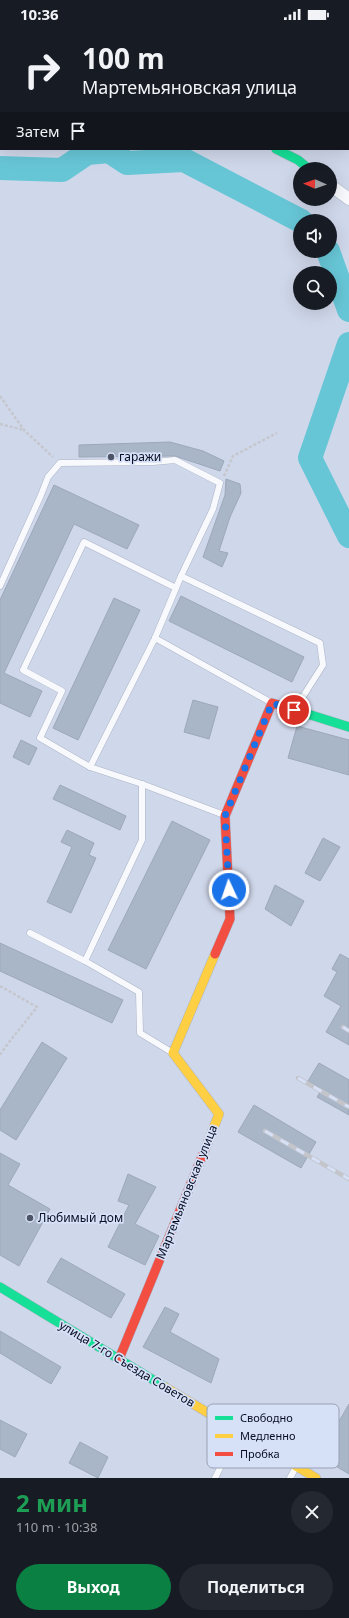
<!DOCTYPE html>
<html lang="ru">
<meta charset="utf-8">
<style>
:root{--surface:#171b24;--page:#242831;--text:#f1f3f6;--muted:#9ea1a6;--accent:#0b8043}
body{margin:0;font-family:"Noto Sans",sans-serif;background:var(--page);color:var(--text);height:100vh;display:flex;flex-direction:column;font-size:15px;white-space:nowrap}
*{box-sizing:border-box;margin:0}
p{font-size:13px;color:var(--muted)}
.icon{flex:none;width:22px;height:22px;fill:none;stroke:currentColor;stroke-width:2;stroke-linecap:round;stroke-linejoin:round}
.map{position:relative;height:1450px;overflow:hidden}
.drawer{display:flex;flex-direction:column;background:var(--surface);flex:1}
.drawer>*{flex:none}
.top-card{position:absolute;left:0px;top:0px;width:349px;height:122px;box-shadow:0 4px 16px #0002;background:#171b24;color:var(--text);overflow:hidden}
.needle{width:26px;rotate:272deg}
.tools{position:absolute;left:293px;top:134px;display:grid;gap:8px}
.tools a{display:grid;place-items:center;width:44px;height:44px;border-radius:50%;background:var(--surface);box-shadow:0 4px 16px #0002;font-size:20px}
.pin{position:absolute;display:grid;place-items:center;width:34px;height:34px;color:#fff;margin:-17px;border:2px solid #fff;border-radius:50%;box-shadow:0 1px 4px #0007}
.me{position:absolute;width:44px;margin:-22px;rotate:357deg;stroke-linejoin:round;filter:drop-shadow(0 0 3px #0008)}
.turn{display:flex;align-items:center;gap:14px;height:84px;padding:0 16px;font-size:18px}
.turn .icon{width:52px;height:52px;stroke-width:2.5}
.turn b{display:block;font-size:28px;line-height:34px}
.then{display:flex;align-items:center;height:38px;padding:0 16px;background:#0003;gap:8px;font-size:15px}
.round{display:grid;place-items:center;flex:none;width:42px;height:42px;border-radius:21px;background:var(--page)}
.overview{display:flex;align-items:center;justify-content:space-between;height:68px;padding:0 16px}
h1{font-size:24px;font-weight:700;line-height:30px;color:#1e9e55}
.cta{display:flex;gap:8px;margin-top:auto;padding:8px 16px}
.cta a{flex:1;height:46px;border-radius:24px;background:var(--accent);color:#fff;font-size:16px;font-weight:700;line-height:46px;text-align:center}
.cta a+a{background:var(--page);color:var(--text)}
.status{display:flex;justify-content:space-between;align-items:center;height:28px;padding:0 20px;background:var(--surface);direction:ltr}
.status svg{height:11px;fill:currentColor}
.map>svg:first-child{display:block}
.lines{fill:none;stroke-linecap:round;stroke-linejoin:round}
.river{stroke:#67c6d6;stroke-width:24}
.building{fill:#a9b6c7;stroke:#9ca9ba}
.lane-casing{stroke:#acb4c7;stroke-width:7}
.street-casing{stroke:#acb4c7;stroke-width:13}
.fast-casing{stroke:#acb4c7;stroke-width:10}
.slow-casing{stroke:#acb4c7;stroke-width:10}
.jam-casing{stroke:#acb4c7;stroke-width:10}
.path{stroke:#c5c7cd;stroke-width:2.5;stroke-dasharray:3 2;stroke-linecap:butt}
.lane{stroke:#f8f9fc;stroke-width:6}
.street{stroke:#f8f9fc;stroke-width:12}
.fast{stroke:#16e098;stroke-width:9}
.slow{stroke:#ffcf43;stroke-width:9}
.jam{stroke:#f24e42;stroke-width:9}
.rail-casing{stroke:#c3c5cb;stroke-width:4.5}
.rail{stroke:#d6e0f7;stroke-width:3;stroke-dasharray:9;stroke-linecap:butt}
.route{stroke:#1a73e8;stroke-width:7;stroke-dasharray:0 12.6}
.poi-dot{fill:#4e5468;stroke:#d6e0f7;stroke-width:1.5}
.labels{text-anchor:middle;stroke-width:3.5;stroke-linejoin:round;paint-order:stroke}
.poi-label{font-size:12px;fill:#080e22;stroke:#d6e0f7;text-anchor:start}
.street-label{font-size:12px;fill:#080e22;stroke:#d6e0f7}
.key{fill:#d6e0f7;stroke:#98a1b7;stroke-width:1}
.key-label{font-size:11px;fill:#080e22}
</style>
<div class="status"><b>10:36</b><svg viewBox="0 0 49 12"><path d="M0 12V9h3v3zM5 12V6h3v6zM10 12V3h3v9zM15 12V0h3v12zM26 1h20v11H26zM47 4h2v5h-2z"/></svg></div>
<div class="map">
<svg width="349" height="1450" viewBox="0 0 349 1450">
<rect width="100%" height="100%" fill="#cfd7ea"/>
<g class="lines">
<!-- river -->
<g class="river">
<path d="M0,140L62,142L87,125L109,123L127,135L184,132L301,193"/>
<path d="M328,223L349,282"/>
<path d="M349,316L310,430L349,508"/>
</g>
</g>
<!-- building -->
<g class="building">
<path d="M170,414L203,423L224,433L220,443L175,428L79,429V417Z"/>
<path d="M226,451L240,456L241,465L230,489L219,523L228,525L222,539L203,529L225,467Z"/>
<path d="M54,457L139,497L127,521L74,496L4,645L42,663L30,689L0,675V572Z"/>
<path d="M181,568L304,629L292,654L169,593Z"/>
<path d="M114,570L140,582L78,712L53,700Z"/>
<path d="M193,672L218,679L209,711L184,704Z"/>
<path d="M297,698L349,712V747L288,730Z"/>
<path d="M21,712L37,720L29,737L13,729Z"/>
<path d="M60,757L126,788L120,802L53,771Z"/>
<path d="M172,793L210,812L146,941L108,922Z"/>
<path d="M67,802L94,815L89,827L96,830L71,885L47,874L72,819L61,814Z"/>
<path d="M323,810L340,819L320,853L305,845Z"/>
<path d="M275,857L304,873L291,898L265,881Z"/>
<path d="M0,915L123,972L112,995L0,943Z"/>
<path d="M340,926L349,931V1017L326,1004L341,978L324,968L337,944L332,941Z"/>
<path d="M42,1014L67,1030L16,1112L0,1102V1082Z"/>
<path d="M319,1035L349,1052V1087L317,1069L322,1061L308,1053Z"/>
<path d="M254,1077L316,1114L301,1140L238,1104Z"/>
<path d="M0,1125L20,1136L8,1157L50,1181L19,1238L0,1227Z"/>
<path d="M128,1146L156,1159L135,1196L159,1208L145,1237L108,1219L129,1177L118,1173Z"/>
<path d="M61,1230L125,1266L111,1290L47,1254Z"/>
<path d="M165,1279L179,1286L170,1304L219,1331L211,1355L143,1319Z"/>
<path d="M0,1303L61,1339L51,1356L0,1325Z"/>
<path d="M349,1376V1446L319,1428Z"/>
<path d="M0,1392L27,1406L15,1429L0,1421Z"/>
<path d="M80,1414L108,1429L98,1450L69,1435Z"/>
</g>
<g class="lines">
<defs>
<g id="lane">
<path d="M0,558L41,467L48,449L60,435L153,434L175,432L220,455L213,481L181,548"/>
<path d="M155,610L176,560"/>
<path d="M272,675L155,610L90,739L40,710L62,663L23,642L84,514L176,560L181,548L320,615L323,637L295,681"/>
<path d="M90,739L142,756L224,787"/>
<path d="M142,756V812L85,933L139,964L140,1005L173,1025"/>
<path d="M30,905L85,933"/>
<path d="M215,1450L229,1422L241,1405"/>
<path d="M290,1450L296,1439"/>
</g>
<g id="street">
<path d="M274,1L289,0"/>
<path d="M0,17H1"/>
<path d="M0,101H1"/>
<path d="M330,157L349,171"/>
</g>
<g id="fast">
<path d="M276,121L298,132L309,141"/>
<path d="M279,677L349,699"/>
<path d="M0,1259L165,1359"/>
</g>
<g id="slow">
<path d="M208,1114L219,1086L173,1025L215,926"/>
<path d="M165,1359L316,1450"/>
</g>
<g id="jam">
<path d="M215,926L230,891L225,788L272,675L279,677"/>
<path d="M119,1331L208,1114"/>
</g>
</defs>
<!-- lane casing -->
<use href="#lane" class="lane-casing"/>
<!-- street casing -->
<use href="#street" class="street-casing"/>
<!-- fast casing -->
<use href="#fast" class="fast-casing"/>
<!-- slow casing -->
<use href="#slow" class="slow-casing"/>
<!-- jam casing -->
<use href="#jam" class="jam-casing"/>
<!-- path -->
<g class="path">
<path d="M0,368L24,402L53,429"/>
<path d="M0,396L24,402"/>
<path d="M224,448L233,428L277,405"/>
<path d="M0,958L37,979L6,1018L0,1027"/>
</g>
<!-- lane -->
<use href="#lane" class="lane"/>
<!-- street -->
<use href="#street" class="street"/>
<!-- fast -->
<use href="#fast" class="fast"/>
<!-- slow -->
<use href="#slow" class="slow"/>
<!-- jam -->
<use href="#jam" class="jam"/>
<defs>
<g id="rail">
<path d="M343,999L349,1003"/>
<path d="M298,1050L349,1079"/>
<path d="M265,1103L349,1151"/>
</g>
</defs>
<!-- rail casing -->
<use href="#rail" class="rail-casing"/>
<!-- rail -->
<use href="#rail" class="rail"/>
</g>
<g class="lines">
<!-- route -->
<path class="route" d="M229,862L225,788L272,675L294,682"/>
</g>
<!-- markers -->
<g class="poi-dot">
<circle cx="111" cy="429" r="4"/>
<circle cx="30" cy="1190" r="4"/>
</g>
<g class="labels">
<!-- poi labels -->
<g class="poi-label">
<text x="119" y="433">гаражи</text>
<text x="38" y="1194">Любимый дом</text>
</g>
<!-- street labels -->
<g class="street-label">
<text transform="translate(187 1164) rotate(-68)" y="4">Мартемьяновская улица</text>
<text transform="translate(127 1336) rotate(31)" y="4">улица 7-го Съезда Советов</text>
</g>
</g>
<!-- legend -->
<rect x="207" y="1376" width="132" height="64" rx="6" class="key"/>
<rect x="215" y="1388" width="18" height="4" fill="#16e098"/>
<rect x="215" y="1406" width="18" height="4" fill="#ffcf43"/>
<rect x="215" y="1424" width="18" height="4" fill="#f24e42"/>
<g class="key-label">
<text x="240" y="1394">Свободно</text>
<text x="240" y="1412">Медленно</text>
<text x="240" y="1430">Пробка</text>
</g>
</svg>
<div class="tools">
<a><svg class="needle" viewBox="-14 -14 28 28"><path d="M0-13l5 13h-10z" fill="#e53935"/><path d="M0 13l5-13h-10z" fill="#9ea1a6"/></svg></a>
<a><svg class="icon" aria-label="sound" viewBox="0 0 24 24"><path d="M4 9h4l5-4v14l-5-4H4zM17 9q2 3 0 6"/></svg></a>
<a><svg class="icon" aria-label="search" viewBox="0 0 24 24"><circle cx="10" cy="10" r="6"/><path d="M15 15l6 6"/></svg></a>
</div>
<div class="pin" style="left:294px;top:682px;background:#d93025"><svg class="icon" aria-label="arrive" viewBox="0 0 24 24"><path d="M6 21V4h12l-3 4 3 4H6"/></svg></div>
<svg class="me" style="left:229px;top:862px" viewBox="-20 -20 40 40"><circle r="17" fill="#1a73e8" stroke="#fff" stroke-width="3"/><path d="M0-11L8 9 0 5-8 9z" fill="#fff"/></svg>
<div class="top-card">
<div class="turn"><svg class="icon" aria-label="right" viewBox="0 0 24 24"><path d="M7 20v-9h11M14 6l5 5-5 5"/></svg><div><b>100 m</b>Мартемьяновская улица</div></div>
<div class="then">Затем<svg class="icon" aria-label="arrive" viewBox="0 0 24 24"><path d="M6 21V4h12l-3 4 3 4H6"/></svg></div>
</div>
</div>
<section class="drawer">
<div class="overview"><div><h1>2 мин</h1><p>110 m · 10:38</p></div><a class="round"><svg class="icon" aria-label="close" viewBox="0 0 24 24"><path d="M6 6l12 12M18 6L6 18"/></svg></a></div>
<div class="cta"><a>Выход</a><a>Поделиться</a></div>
</section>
